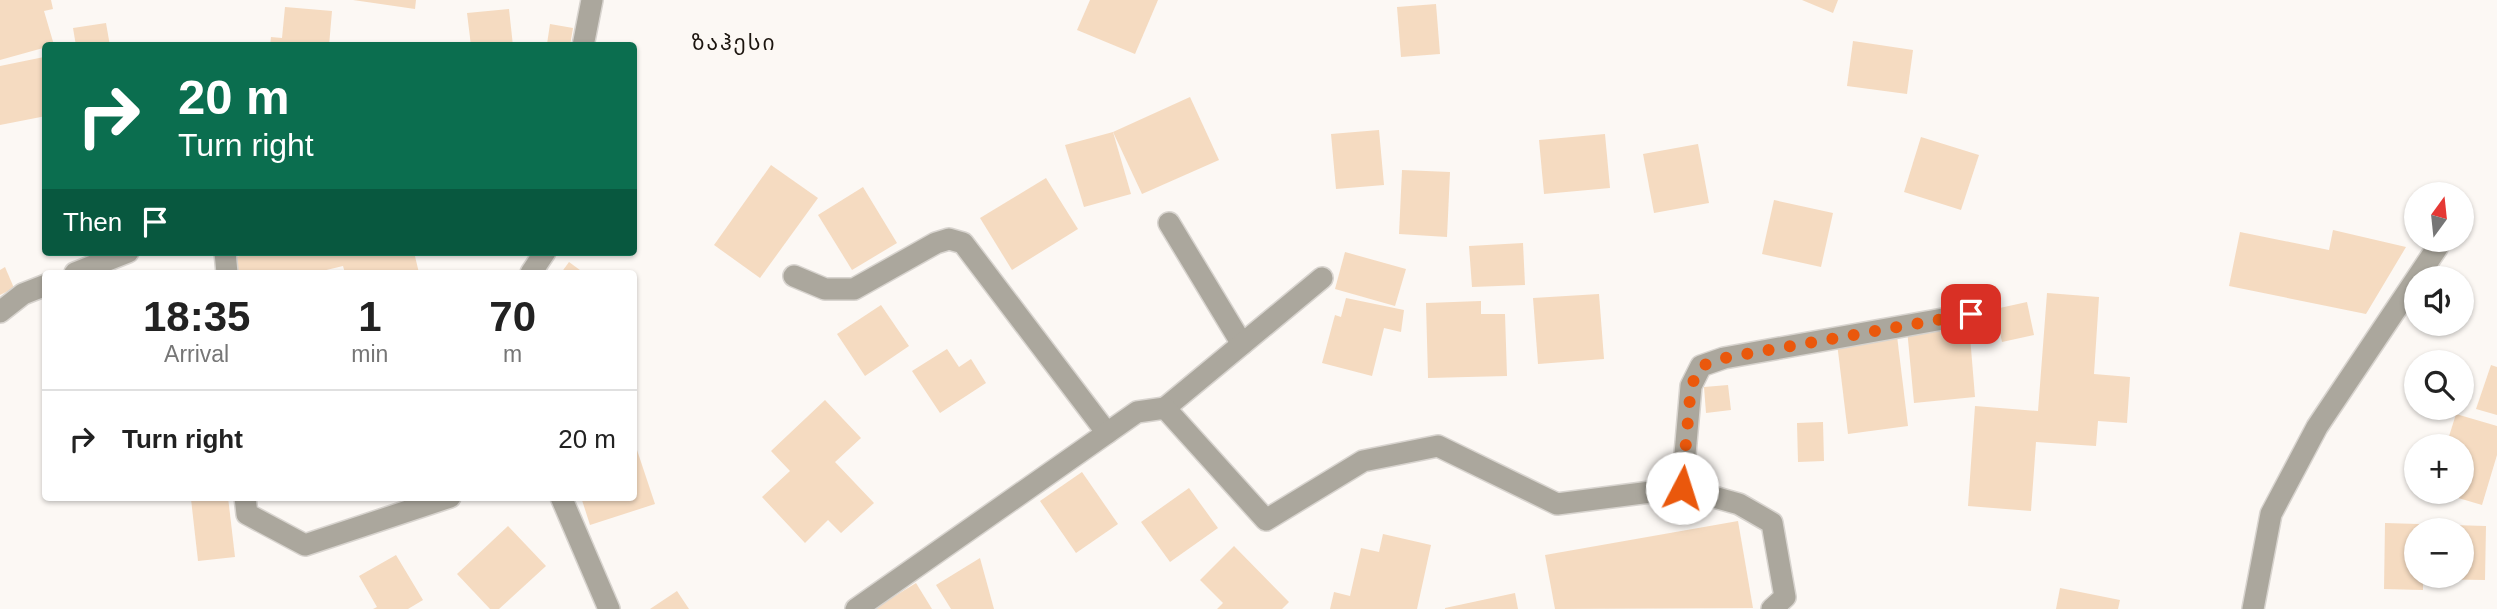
<!DOCTYPE html>
<meta charset="utf-8">
<style>
:root{--surface:#fff;--page:#f2f2f2;--text:#222;--muted:#767676;--line:#e0e0e0}
body{margin:0;font-family:Helvetica,"Noto Sans Georgian",sans-serif;background:var(--page);color:var(--text);height:100vh;display:flex;flex-direction:column;font-size:26px;white-space:nowrap}
*{box-sizing:border-box;margin:0}
p{font-size:23px;color:var(--muted)}
.icon{flex:none;width:38px;height:38px;fill:none;stroke:currentColor;stroke-width:2;stroke-linecap:round;stroke-linejoin:round}
.map{position:relative;flex:1;overflow:hidden}
.panel{position:absolute;left:42px;top:270px;width:595px;height:231px;display:flex;flex-direction:column;background:var(--surface);border-radius:7px;box-shadow:0 2px 5px #0004}
.panel>*{flex:none}
.guide{position:absolute;left:42px;top:42px;width:595px;height:214px;border-radius:7px;box-shadow:0 2px 5px #0004;background:#0b6e4f;color:#fff;overflow:hidden}
.needle{width:46px;rotate:15deg}
.fabs{position:absolute;left:2404px;top:182px;display:grid;gap:14px}
.fabs a{display:grid;place-items:center;width:70px;height:70px;border-radius:50%;background:var(--surface);box-shadow:0 2px 5px #0004;font-size:35px}
.pin{position:absolute;display:grid;place-items:center;width:60px;height:60px;color:#fff;margin:-30px;border-radius:14px;box-shadow:0 4px 10px #0006}
.me{position:absolute;width:77px;margin:-38px;rotate:5deg;stroke-linejoin:round;filter:drop-shadow(0 0 5px #0008)}
.turn{display:flex;align-items:center;gap:24px;height:147px;padding:0 21px;font-size:32px}
.turn .icon{width:91px;height:91px;stroke-width:2.5}
.turn b{display:block;font-size:49px;line-height:60px}
.then{display:flex;align-items:center;height:66px;padding:0 21px;background:#0003;gap:14px;font-size:26px}
.eta{display:flex;justify-content:space-evenly;align-items:center;height:119px;text-align:center}
.eta b{font-size:42px;font-weight:700;line-height:49px}
ul{padding:0;list-style:none}
li{display:flex;align-items:center;gap:21px;height:98px;padding:0 21px;border-top:2px solid var(--line)}
li div{flex:1}
li b{display:block;font-size:26px}
li em{font-style:normal}
.map>svg:first-child{display:block}
.building{fill:#f5dbc1;fill-rule:evenodd}
.lines{fill:none;stroke-linecap:round;stroke-linejoin:round}
.minor-casing{stroke:#d8d4cf;stroke-width:24}
.minor{stroke:#aba79d;stroke-width:21}
.route{stroke:#ea580c;stroke-width:12;stroke-dasharray:0 21.6}
.labels{text-anchor:middle;stroke-width:7;stroke-linejoin:round;paint-order:stroke}
.neighbourhood-label{font-size:21px;letter-spacing:2px;fill:#1b140e;stroke:#fcf8f4}
</style>
<div class="map">
<svg width="2497" height="609" viewBox="0 0 2497 609">
<rect width="100%" height="100%" fill="#fcf8f4"/>
<!-- building -->
<g class="building">
<path d="M0,0H51L53,9L44,11L54,45L0,60Z"/>
<path d="M353,0H416L415,9Z"/>
<path d="M1090,0H1158L1135,54L1077,30Z"/>
<path d="M1802,0H1838L1833,13Z"/>
<path d="M1436,4L1440,54L1401,57L1397,7Z"/>
<path d="M285,7L332,11L329,46H270L271,37L282,38Z"/>
<path d="M509,9L513,46H471L467,13Z"/>
<path d="M106,23L110,46H76L73,28Z"/>
<path d="M550,24L573,28L570,46L547,44Z"/>
<path d="M1853,41L1913,50L1907,94L1847,86Z"/>
<path d="M44,57L46,116L0,125V66Z"/>
<path d="M1190,97L1219,160L1142,194L1113,132Z"/>
<path d="M1379,130L1384,185L1336,189L1331,134Z"/>
<path d="M1113,132L1131,194L1084,207L1065,145Z"/>
<path d="M1605,134L1610,188L1544,194L1539,140Z"/>
<path d="M1921,137L1979,155L1961,210L1904,192Z"/>
<path d="M1698,144L1709,203L1654,213L1643,154Z"/>
<path d="M771,165L818,198L760,278L714,245Z"/>
<path d="M1402,170L1450,172L1447,237L1399,234Z"/>
<path d="M1046,178L1078,229L1012,270L980,218Z"/>
<path d="M863,187L897,243L852,270L818,215Z"/>
<path d="M1774,200L1833,213L1821,267L1762,254Z"/>
<path d="M2333,230L2406,247L2366,314L2229,286L2240,232L2329,250Z"/>
<path d="M1523,243L1525,285L1472,287L1469,246Z"/>
<path d="M255,252H414L419,273H345L343,266L314,273H236L232,258Z"/>
<path d="M1345,252L1406,269L1395,306L1335,289Z"/>
<path d="M569,262L584,273H561Z"/>
<path d="M5,267L14,288L0,295V270Z"/>
<path d="M2047,293L2099,297L2094,374L2130,377L2127,423L2098,421L2096,446L2036,442L2031,511L1968,506L1975,406L2038,411Z"/>
<path d="M1599,294L1604,359L1538,364L1533,298Z"/>
<path d="M1346,298L1404,310L1401,332L1384,328L1372,376L1322,363L1335,315L1341,317Z"/>
<path d="M1481,301V314H1505L1507,376L1428,378L1426,303Z"/>
<path d="M2027,302L2034,335L2002,342L1995,309Z"/>
<path d="M881,305L909,346L865,376L837,334Z"/>
<path d="M1969,324L1975,397L1914,403L1907,329Z"/>
<path d="M1897,336L1908,426L1848,434L1837,343Z"/>
<path d="M947,349L959,367L971,359L986,383L940,413L912,371Z"/>
<path d="M2491,365L2497,367V415L2476,409Z"/>
<path d="M1728,385L1731,410L1706,413L1704,387Z"/>
<path d="M825,400L861,438L835,462L874,503L841,533L828,520L805,543L762,497L790,471L771,451Z"/>
<path d="M2456,414L2497,426V455L2482,505L2438,492H2462V446H2446Z"/>
<path d="M1823,422L1824,461L1798,462L1797,423Z"/>
<path d="M636,447L655,504L590,525L581,497H634V448Z"/>
<path d="M1082,472L1118,524L1076,553L1040,501Z"/>
<path d="M1189,488L1218,528L1170,562L1141,522Z"/>
<path d="M228,497L235,557L198,561L191,499Z"/>
<path d="M1738,521L1753,608L1555,609L1545,555Z"/>
<path d="M2385,523L2486,526L2485,580L2423,579V590L2384,589ZM2417,530H2462V576H2417Z"/>
<path d="M508,526L546,566L499,609H490L457,574Z"/>
<path d="M1383,534L1431,545L1417,609H1330L1334,592L1350,596L1361,548L1379,552Z"/>
<path d="M1234,546L1289,602L1282,609H1217L1223,603L1200,580Z"/>
<path d="M396,555L423,600L408,609H373L377,607L359,576Z"/>
<path d="M980,558L994,609H951L936,585Z"/>
<path d="M916,583L932,609H874Z"/>
<path d="M2060,588L2120,600L2118,609H2056Z"/>
<path d="M677,591L689,609H650Z"/>
<path d="M1515,593L1518,609H1445V608Z"/>
</g>
<g class="lines">
<defs>
<g id="minor">
<path d="M583,46L592,0"/>
<path d="M1169,223L1242,344"/>
<path d="M225,252L227,273"/>
<path d="M75,273L128,252"/>
<path d="M531,273L545,252"/>
<path d="M794,276L825,289H854L936,243L949,239L963,243L1107,433"/>
<path d="M0,312L23,294L46,285"/>
<path d="M1165,408L1322,278"/>
<path d="M1682,488L1691,386L1701,366L1724,358L1971,314"/>
<path d="M245,497L247,514L305,545L450,497"/>
<path d="M561,497L609,609"/>
<path d="M856,609L1137,412L1165,408L1266,520L1363,461L1438,446L1557,504L1682,488L1739,504L1772,523L1785,597L1772,609"/>
<path d="M2253,609L2271,514L2317,427L2437,248"/>
</g>
</defs>
<!-- minor casing -->
<use href="#minor" class="minor-casing"/>
<!-- minor -->
<use href="#minor" class="minor"/>
</g>
<g class="lines">
<!-- route -->
<path class="route" d="M1682,488L1691,386L1701,366L1724,358L1971,314"/>
</g>
<g class="labels">
<!-- neighbourhood labels -->
<g class="neighbourhood-label">
<text x="734" y="50">ზაჰესი</text>
</g>
</g>
</svg>
<div class="fabs">
<a><svg class="needle" viewBox="-14 -14 28 28"><path d="M0-13l5 13h-10z" fill="#e53935"/><path d="M0 13l5-13h-10z" fill="#767676"/></svg></a>
<a><svg class="icon" aria-label="sound" viewBox="0 0 24 24"><path d="M4 9h4l5-4v14l-5-4H4zM17 9q2 3 0 6"/></svg></a>
<a><svg class="icon" aria-label="search" viewBox="0 0 24 24"><circle cx="10" cy="10" r="6"/><path d="M15 15l6 6"/></svg></a>
<a>+</a>
<a>−</a>
</div>
<div class="pin" style="left:1971px;top:314px;background:#d93025"><svg class="icon" aria-label="arrive" viewBox="0 0 24 24"><path d="M6 21V4h12l-3 4 3 4H6"/></svg></div>
<svg class="me" style="left:1682px;top:488px" viewBox="-20 -20 40 40"><circle r="19" fill="#fff"/><path d="M0-13L10 11 0 6-10 11z" fill="#ea580c"/></svg>
<div class="guide">
<div class="turn"><svg class="icon" aria-label="right" viewBox="0 0 24 24"><path d="M7 20v-9h11M14 6l5 5-5 5"/></svg><div><b>20 m</b>Turn right</div></div>
<div class="then">Then<svg class="icon" aria-label="arrive" viewBox="0 0 24 24"><path d="M6 21V4h12l-3 4 3 4H6"/></svg></div>
</div>
<section class="panel">
<div class="eta">
<div><b>18:35</b><p>Arrival</p></div>
<div><b>1</b><p>min</p></div>
<div><b>70</b><p>m</p></div>
</div>
<ul>
<li><svg class="icon" aria-label="right" viewBox="0 0 24 24"><path d="M7 20v-9h11M14 6l5 5-5 5"/></svg><div><b>Turn right</b></div><em>20 m</em></li>
</ul>
</section>
</div>
